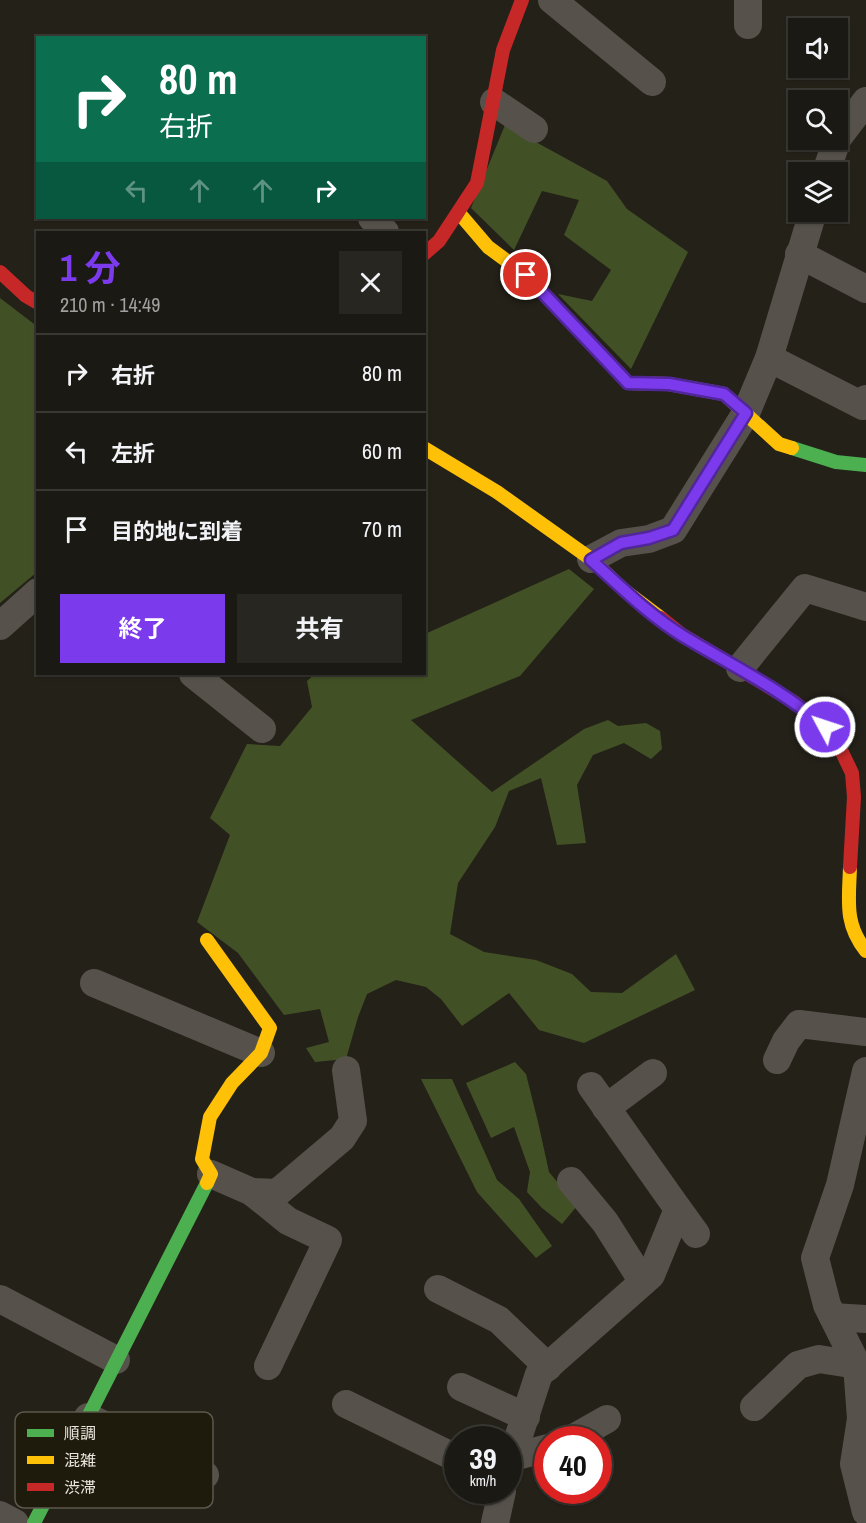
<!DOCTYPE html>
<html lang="ja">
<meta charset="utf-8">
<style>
:root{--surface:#1b1913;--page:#282621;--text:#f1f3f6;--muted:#a0a0a0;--line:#393833;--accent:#7c3aed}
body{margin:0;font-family:"Archivo Narrow","Noto Sans JP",sans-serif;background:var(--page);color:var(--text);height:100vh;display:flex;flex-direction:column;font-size:22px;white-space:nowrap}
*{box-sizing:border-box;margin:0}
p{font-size:20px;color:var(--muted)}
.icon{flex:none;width:33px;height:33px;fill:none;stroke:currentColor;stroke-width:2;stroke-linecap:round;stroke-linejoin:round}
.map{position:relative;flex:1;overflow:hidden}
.panel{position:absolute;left:36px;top:231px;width:390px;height:444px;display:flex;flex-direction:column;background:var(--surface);border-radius:0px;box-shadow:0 2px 4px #0004,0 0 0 2px var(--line)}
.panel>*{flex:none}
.banner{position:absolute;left:36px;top:36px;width:390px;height:183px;border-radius:0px;box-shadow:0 2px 4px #0004,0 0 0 2px var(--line);background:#0b6e4f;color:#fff;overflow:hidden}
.buttons{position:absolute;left:788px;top:18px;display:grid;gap:12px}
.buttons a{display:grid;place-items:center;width:60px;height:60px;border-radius:0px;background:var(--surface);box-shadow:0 2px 4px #0004,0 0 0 2px var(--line);font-size:30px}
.speed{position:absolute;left:444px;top:1426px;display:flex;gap:12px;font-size:30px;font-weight:700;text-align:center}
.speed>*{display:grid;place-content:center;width:78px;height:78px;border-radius:50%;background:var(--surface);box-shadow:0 2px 4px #0004,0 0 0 2px var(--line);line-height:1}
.speed small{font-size:15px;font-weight:400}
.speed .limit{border:9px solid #d22;background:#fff;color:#111}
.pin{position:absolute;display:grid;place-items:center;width:51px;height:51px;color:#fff;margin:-26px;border:3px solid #fff;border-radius:50%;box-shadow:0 2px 6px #0007}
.me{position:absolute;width:66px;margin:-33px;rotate:310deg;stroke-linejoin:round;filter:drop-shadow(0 0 4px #0008)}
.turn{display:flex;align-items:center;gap:21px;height:126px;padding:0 24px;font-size:27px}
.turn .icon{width:78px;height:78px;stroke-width:2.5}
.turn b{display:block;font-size:42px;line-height:51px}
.lanes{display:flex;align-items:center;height:57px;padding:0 24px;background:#0003;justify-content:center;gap:30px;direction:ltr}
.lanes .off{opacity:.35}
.round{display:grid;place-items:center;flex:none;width:63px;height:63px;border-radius:0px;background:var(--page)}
.headline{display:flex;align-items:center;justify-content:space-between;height:102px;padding:0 24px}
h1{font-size:36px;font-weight:700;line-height:45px;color:var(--accent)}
.action{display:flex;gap:12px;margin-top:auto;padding:12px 24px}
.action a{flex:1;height:69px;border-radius:0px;background:var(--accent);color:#fff;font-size:24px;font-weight:700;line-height:69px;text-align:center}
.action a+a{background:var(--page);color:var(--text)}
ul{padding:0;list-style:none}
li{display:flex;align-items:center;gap:18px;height:78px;padding:0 24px;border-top:2px solid var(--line)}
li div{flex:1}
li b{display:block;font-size:22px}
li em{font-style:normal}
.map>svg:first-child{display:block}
.forest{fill:#425125}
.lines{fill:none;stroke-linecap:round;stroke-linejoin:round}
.street{stroke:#56524b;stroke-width:28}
.fast{stroke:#4caf50;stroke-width:14}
.slow{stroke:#ffc107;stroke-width:14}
.jam{stroke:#c62828;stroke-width:14}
.route-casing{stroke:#51269a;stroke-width:15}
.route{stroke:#7c3aed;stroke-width:10}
.key{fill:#1f1b0c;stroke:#5c584b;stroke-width:1.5}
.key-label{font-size:16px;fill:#e9e6dd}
</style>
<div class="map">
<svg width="866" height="1523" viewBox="0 0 866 1523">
<rect width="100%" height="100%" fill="#242119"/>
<!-- forest -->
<g class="forest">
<path d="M505,125L607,181L627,209L688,252L631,369L558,294L592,301L611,270L564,235L579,200L542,191L514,250L471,208Z"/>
<path d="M0,298L38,327L37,572L0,603Z"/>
<path d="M569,569L594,589L520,676L411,720L492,792L584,729L608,720L618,726L646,723L660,731L662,749L651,759L624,743L593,755L577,785L586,843L557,845L541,778L509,791L495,827L458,883L450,934L484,952L536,960L572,974L591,992L622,993L676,954L695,990L584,1043L539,1030L509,993L462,1026L441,999L426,987L396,980L367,994L358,1017L346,1059L315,1062L306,1048L329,1042L320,1009L284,1015L238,953L197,922L230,835L210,818L247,744L280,746L312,707L307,681L315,674H424L425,634Z"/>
<path d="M515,1062L526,1074L538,1122L549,1172L577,1206L562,1224L542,1208L527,1192L530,1172L514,1127L491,1138L466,1083Z"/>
<path d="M421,1079H452L497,1180L519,1199L552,1246L536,1258L477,1192Z"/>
</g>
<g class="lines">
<!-- street -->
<g class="street">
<path d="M552,0L652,82"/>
<path d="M748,0V25"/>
<path d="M494,102L534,129"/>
<path d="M837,139L866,101"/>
<path d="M826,172L837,140"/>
<path d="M372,218L385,232"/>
<path d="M799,254L866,289"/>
<path d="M769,358L863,406L866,399"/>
<path d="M591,559L621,543L649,539L673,530L746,413L769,358L813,212"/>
<path d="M0,626L38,592"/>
<path d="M740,668L805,588L866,607"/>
<path d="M193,674L262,729"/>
<path d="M94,983L261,1053"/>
<path d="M777,1060L786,1041L799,1024L866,1032"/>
<path d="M866,1071L840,1185L815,1258L827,1305L857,1365L861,1419L854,1464L866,1512"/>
<path d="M606,1108L653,1073"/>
<path d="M211,1174L252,1192L277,1193L342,1138L353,1121L346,1070"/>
<path d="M571,1181L605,1222L643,1282"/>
<path d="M252,1192L288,1221L328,1240L268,1366"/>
<path d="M678,1209L696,1234"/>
<path d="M438,1289L499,1320L548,1367"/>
<path d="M0,1299L116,1360"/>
<path d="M833,1317L866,1319"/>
<path d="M461,1387L526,1417"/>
<path d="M346,1404L458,1459"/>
<path d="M754,1407L798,1365L819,1359L857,1365"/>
<path d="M88,1417L205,1475"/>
<path d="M570,1440L607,1419"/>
<path d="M513,1457L548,1448"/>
<path d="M508,1469L539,1374L651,1275L678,1209L591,1086"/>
<path d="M0,1515L15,1523"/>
<path d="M495,1523L502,1491"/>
</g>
<!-- fast -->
<g class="fast">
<path d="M792,448L836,462L866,465"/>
<path d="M34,1523L207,1183"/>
</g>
<!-- slow -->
<g class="slow">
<path d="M459,213L488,247L526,275L628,383L669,384L724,394L779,444L792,448"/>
<path d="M424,448L497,492L591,559L624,590L661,618"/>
<path d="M850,867C849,900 844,924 866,951"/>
<path d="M207,1183L211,1174L202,1159L210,1117L232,1083L261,1053L270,1028L207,940"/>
</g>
<!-- jam -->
<g class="jam">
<path d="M424,254L439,241L477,183L503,50L522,0"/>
<path d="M0,272L26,296L38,303"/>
<path d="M661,618L681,634L794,702L825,727L840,748L852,773L854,797L850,867"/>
</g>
</g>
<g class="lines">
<defs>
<path id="route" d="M526,275L628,383L669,384L724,394L746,413L673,530L649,538L621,543L591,560C620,586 649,615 683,636C731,665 783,690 825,727"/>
</defs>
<!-- route casing -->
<use href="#route" class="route-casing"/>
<!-- route -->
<use href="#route" class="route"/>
</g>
<!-- legend -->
<rect x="15" y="1412" width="198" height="96" rx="9" class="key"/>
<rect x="27" y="1429" width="27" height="8" fill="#4caf50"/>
<rect x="27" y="1456" width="27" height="8" fill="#ffc107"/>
<rect x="27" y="1483" width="27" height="8" fill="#c62828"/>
<g class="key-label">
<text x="64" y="1439">順調</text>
<text x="64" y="1466">混雑</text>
<text x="64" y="1493">渋滞</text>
</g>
</svg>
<div class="buttons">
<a><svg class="icon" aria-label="sound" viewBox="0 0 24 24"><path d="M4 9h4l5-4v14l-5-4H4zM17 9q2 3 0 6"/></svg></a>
<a><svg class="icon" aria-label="search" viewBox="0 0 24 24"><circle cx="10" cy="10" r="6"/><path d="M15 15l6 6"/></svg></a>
<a><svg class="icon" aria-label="layers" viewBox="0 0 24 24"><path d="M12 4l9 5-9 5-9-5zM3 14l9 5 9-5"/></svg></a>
</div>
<div class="speed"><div>39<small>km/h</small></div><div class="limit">40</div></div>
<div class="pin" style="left:526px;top:275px;background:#d93025"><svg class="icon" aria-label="arrive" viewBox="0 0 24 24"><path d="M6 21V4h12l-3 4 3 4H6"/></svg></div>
<svg class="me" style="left:825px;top:727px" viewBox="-20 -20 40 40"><circle r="17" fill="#7c3aed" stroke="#fff" stroke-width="3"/><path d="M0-11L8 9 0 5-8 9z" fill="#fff"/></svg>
<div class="banner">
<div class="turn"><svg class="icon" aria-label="right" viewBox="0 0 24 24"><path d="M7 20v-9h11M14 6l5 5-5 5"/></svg><div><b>80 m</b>右折</div></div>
<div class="lanes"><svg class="icon off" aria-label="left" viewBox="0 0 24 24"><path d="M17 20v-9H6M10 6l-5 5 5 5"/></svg><svg class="icon off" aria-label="ahead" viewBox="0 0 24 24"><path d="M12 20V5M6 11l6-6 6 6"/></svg><svg class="icon off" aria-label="ahead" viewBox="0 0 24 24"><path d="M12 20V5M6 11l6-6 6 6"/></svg><svg class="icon" aria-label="right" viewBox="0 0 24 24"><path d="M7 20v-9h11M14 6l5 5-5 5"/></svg></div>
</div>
<section class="panel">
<div class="headline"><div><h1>1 分</h1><p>210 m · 14:49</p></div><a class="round"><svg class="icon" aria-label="close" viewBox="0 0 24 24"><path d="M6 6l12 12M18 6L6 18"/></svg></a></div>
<ul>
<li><svg class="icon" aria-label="right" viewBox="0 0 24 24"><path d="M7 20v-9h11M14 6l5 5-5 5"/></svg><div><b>右折</b></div><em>80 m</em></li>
<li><svg class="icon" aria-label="left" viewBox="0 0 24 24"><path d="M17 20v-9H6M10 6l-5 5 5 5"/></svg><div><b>左折</b></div><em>60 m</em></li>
<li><svg class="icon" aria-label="arrive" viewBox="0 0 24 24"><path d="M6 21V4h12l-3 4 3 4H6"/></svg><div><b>目的地に到着</b></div><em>70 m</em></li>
</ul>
<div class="action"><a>終了</a><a>共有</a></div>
</section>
</div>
